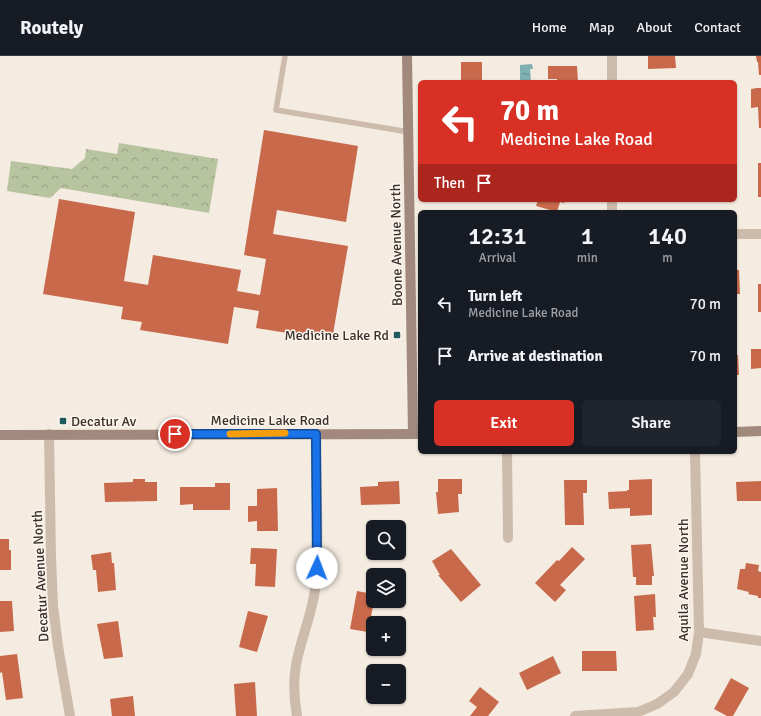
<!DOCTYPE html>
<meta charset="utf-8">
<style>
:root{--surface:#171b24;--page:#20242c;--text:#f1f3f6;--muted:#9ea1a6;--line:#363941;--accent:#d93025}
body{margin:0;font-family:Signika,sans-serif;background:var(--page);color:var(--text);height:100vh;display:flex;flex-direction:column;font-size:15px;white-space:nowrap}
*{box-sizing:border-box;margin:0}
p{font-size:13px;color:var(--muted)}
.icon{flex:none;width:22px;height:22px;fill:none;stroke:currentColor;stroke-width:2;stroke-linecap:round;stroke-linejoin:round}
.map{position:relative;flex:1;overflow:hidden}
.details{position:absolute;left:418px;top:154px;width:319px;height:244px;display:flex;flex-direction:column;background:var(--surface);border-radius:6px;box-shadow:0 1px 3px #0004}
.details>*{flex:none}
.guide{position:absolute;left:418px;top:24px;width:319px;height:122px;border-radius:6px;box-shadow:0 1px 3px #0004;background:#d93025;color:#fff;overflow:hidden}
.buttons{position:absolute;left:366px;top:464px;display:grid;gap:8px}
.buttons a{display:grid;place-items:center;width:40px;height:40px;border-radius:6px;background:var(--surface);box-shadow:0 1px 3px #0004;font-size:20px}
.pin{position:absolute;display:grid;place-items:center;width:34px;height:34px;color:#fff;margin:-17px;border:2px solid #fff;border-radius:50%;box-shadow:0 1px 4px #0007}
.me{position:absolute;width:44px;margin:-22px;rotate:2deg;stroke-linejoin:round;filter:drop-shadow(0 0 3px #0008)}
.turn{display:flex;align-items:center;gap:14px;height:84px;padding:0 16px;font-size:18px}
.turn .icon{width:52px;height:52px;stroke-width:2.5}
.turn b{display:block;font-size:28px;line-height:34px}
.then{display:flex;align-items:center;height:38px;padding:0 16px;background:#0003;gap:8px;font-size:15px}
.eta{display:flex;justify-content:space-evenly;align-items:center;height:68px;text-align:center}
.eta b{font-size:24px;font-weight:600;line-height:28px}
.primary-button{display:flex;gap:8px;margin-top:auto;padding:8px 16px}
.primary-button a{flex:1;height:46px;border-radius:6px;background:var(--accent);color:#fff;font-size:16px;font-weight:600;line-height:46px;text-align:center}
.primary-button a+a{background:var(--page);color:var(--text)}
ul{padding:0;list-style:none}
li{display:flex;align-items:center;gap:12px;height:52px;padding:0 16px}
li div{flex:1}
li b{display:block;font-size:15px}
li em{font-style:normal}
header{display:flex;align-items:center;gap:24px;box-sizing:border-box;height:56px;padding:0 20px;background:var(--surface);border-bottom:1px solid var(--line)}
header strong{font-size:19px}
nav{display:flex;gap:22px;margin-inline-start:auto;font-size:14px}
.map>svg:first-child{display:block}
.forest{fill:url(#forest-crowns)}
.water{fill:url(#water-ripples)}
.building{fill:#c8694b}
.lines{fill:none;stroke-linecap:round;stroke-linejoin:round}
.lane{stroke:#cdbbac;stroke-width:5.5}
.street{stroke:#cdbbac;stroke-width:10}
.secondary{stroke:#a18a7d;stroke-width:10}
.route-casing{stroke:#114b97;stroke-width:10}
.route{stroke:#1a73e8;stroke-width:7}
.slow{stroke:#f59e0b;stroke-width:7}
.poi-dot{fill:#1f5a5e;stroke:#fbf5ee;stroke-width:1.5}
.labels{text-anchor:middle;stroke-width:3;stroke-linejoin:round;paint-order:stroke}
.street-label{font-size:14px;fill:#3b302b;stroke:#fbf5ee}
.poi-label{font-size:14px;fill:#3b302b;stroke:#fbf5ee;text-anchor:end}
</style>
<header>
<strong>Routely</strong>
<nav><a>Home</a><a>Map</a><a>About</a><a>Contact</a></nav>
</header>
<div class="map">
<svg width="761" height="660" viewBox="0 0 761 660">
<defs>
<pattern id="forest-crowns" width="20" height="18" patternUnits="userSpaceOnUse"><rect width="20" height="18" fill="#b8c4a0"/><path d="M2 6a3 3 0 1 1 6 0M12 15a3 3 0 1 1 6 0" fill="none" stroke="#97a083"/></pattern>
<pattern id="water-ripples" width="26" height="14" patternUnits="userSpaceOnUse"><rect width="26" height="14" fill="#7fb0b2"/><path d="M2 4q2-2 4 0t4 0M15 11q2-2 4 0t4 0" fill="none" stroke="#699091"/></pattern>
</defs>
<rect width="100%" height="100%" fill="#f4ebe1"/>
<!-- forest -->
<path class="forest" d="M119,87L218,103L209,157L61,132L50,142L7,135L11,105L72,113L85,102L86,93L117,98Z"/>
<!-- water -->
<path class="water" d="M532,8L533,13H530L531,26H520V9Z"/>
<!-- building -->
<g class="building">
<path d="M648,0H675L676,12L648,13Z"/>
<path d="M756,0H761V19H759L758,6H757Z"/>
<rect x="461" y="6" width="21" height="20"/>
<path d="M548,10H577L578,26H557V23H548Z"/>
<path d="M757,32H761V72H759L758,51L751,52V33Z"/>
<path d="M264,74L358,90L346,166L277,154L273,178L348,190L332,284L256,272L259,255L234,251L228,288L140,274L142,266L121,263L123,251L43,238L59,143L135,156L124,225L148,229L153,199L241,214L237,235L260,239L266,203L244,199Z"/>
<rect x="758" y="107" width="3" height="34"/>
<rect x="463" y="144" width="18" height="2"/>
<path d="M538,144H565L564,147L560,146L557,156L536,150Z"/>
<path d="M735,214H739L740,238H735Z"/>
<rect x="758" y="228" width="3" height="28"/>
<path d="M751,293H761V312L751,313Z"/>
<path d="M735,299H738L739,319H735Z"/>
<path d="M133,423H145V426H157V445L105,446L104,427L133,426Z"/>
<path d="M438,423H462V438H458L459,456L438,458L436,436H438Z"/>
<path d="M652,423V459L630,460V452L609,453L608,436L627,435V434H629V424Z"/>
<path d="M564,424H587V437H583L584,469H565Z"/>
<path d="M399,425L400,448L361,449L360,431L378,430V426Z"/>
<path d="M761,425V445H737L736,426Z"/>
<path d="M215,427H230V454H193V448L180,449V431H215Z"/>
<path d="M277,432L278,475H257V465L248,466V450H257V433Z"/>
<path d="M0,483H9V494H11V514H0Z"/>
<path d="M651,488L654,520H652V529H636V521H633L631,489Z"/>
<path d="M572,491L585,503L560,529L566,534L555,546L535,527L557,504L559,505Z"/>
<path d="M251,492L277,493L275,531L255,530L256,508H250Z"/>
<path d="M451,493L481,529L461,546L438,519H440L432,505Z"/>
<path d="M111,496L112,507H114L116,534L98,536L96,514H93L91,499Z"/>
<path d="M746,507L759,509L758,515L761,516V542H758V540L748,538L749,536L737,533L740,513H745Z"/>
<path d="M357,535L373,538L374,545L368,576L350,573Z"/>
<path d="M655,538L656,561H653L654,574L636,575L634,540Z"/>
<path d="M0,545H12L14,575L0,576Z"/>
<path d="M248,555L268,560L257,596L239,591Z"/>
<path d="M118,565L123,601L104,603L97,568Z"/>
<path d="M582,595H616L617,615H582Z"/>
<path d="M17,598L23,642L6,644L2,616L0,617V600Z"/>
<path d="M553,600L561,617L527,634L519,617Z"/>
<path d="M731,622L749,632L733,660H727L714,653Z"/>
<path d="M255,626L257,660H236L234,628Z"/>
<path d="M480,631L499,646L488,660H470L477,651L469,645Z"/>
<path d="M133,640L135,660H112L110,643Z"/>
</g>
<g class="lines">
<!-- lane -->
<path class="lane" d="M285,0L276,54L409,76"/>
<!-- street -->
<g class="street">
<path d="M612,0V26"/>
<path d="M612,144V156"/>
<path d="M735,178H761"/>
<path d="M49,378L51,501L53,550L58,590L70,660"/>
<path d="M507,396L508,482"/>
<path d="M699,576L761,585"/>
<path d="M297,660C294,643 293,626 296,609C301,581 314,554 316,526C320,477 315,427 316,378"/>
<path d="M575,660L638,656L657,648L674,636L688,618L696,598L699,576L695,396"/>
</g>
<!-- secondary -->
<g class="secondary">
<path d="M407,0L413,377"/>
<path d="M735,376L761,375"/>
<path d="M0,379L420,378"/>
</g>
</g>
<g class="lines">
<defs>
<path id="route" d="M175,378H316L317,512"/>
</defs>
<!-- route casing -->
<use href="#route" class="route-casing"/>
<!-- route -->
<use href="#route" class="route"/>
<!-- slow -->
<path class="slow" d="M230,378L285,377"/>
</g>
<!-- markers -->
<g class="poi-dot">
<rect x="393" y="275" width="8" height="8" rx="2"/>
<rect x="59" y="361" width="8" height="8" rx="2"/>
</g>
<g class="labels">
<!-- street labels -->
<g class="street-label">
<text transform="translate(396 189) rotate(-91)" y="5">Boone Avenue North</text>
<text x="270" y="369">Medicine Lake Road</text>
<text transform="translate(40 520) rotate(-93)" y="5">Decatur Avenue North</text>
<text transform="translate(683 524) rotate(-90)" y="5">Aquila Avenue North</text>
</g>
<!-- poi labels -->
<g class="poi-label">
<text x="389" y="284">Medicine Lake Rd</text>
<text x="71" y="370" text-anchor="start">Decatur Av</text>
</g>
</g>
</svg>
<div class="buttons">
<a><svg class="icon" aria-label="search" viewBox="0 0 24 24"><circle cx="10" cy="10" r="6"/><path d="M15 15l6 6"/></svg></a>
<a><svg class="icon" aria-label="layers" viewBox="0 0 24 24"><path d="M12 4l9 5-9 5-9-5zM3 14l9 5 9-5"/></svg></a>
<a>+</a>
<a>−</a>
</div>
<div class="pin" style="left:175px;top:378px;background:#d93025"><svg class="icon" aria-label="arrive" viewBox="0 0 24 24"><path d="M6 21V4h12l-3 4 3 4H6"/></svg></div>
<svg class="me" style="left:317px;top:512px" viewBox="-20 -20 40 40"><circle r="19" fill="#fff"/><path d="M0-13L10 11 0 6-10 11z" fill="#1a73e8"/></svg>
<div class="guide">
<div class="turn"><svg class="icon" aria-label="left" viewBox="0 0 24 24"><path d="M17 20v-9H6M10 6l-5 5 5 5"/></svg><div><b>70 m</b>Medicine Lake Road</div></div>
<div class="then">Then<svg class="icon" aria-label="arrive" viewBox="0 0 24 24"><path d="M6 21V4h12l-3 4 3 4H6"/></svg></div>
</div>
<section class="details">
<div class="eta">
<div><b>12:31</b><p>Arrival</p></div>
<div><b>1</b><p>min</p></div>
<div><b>140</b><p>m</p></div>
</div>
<ul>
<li><svg class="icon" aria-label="left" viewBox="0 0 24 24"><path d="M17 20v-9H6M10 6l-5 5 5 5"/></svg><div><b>Turn left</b><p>Medicine Lake Road</p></div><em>70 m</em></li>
<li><svg class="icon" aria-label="arrive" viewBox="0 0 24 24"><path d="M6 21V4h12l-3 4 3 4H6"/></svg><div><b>Arrive at destination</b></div><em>70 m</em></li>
</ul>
<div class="primary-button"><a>Exit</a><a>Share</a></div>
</section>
</div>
